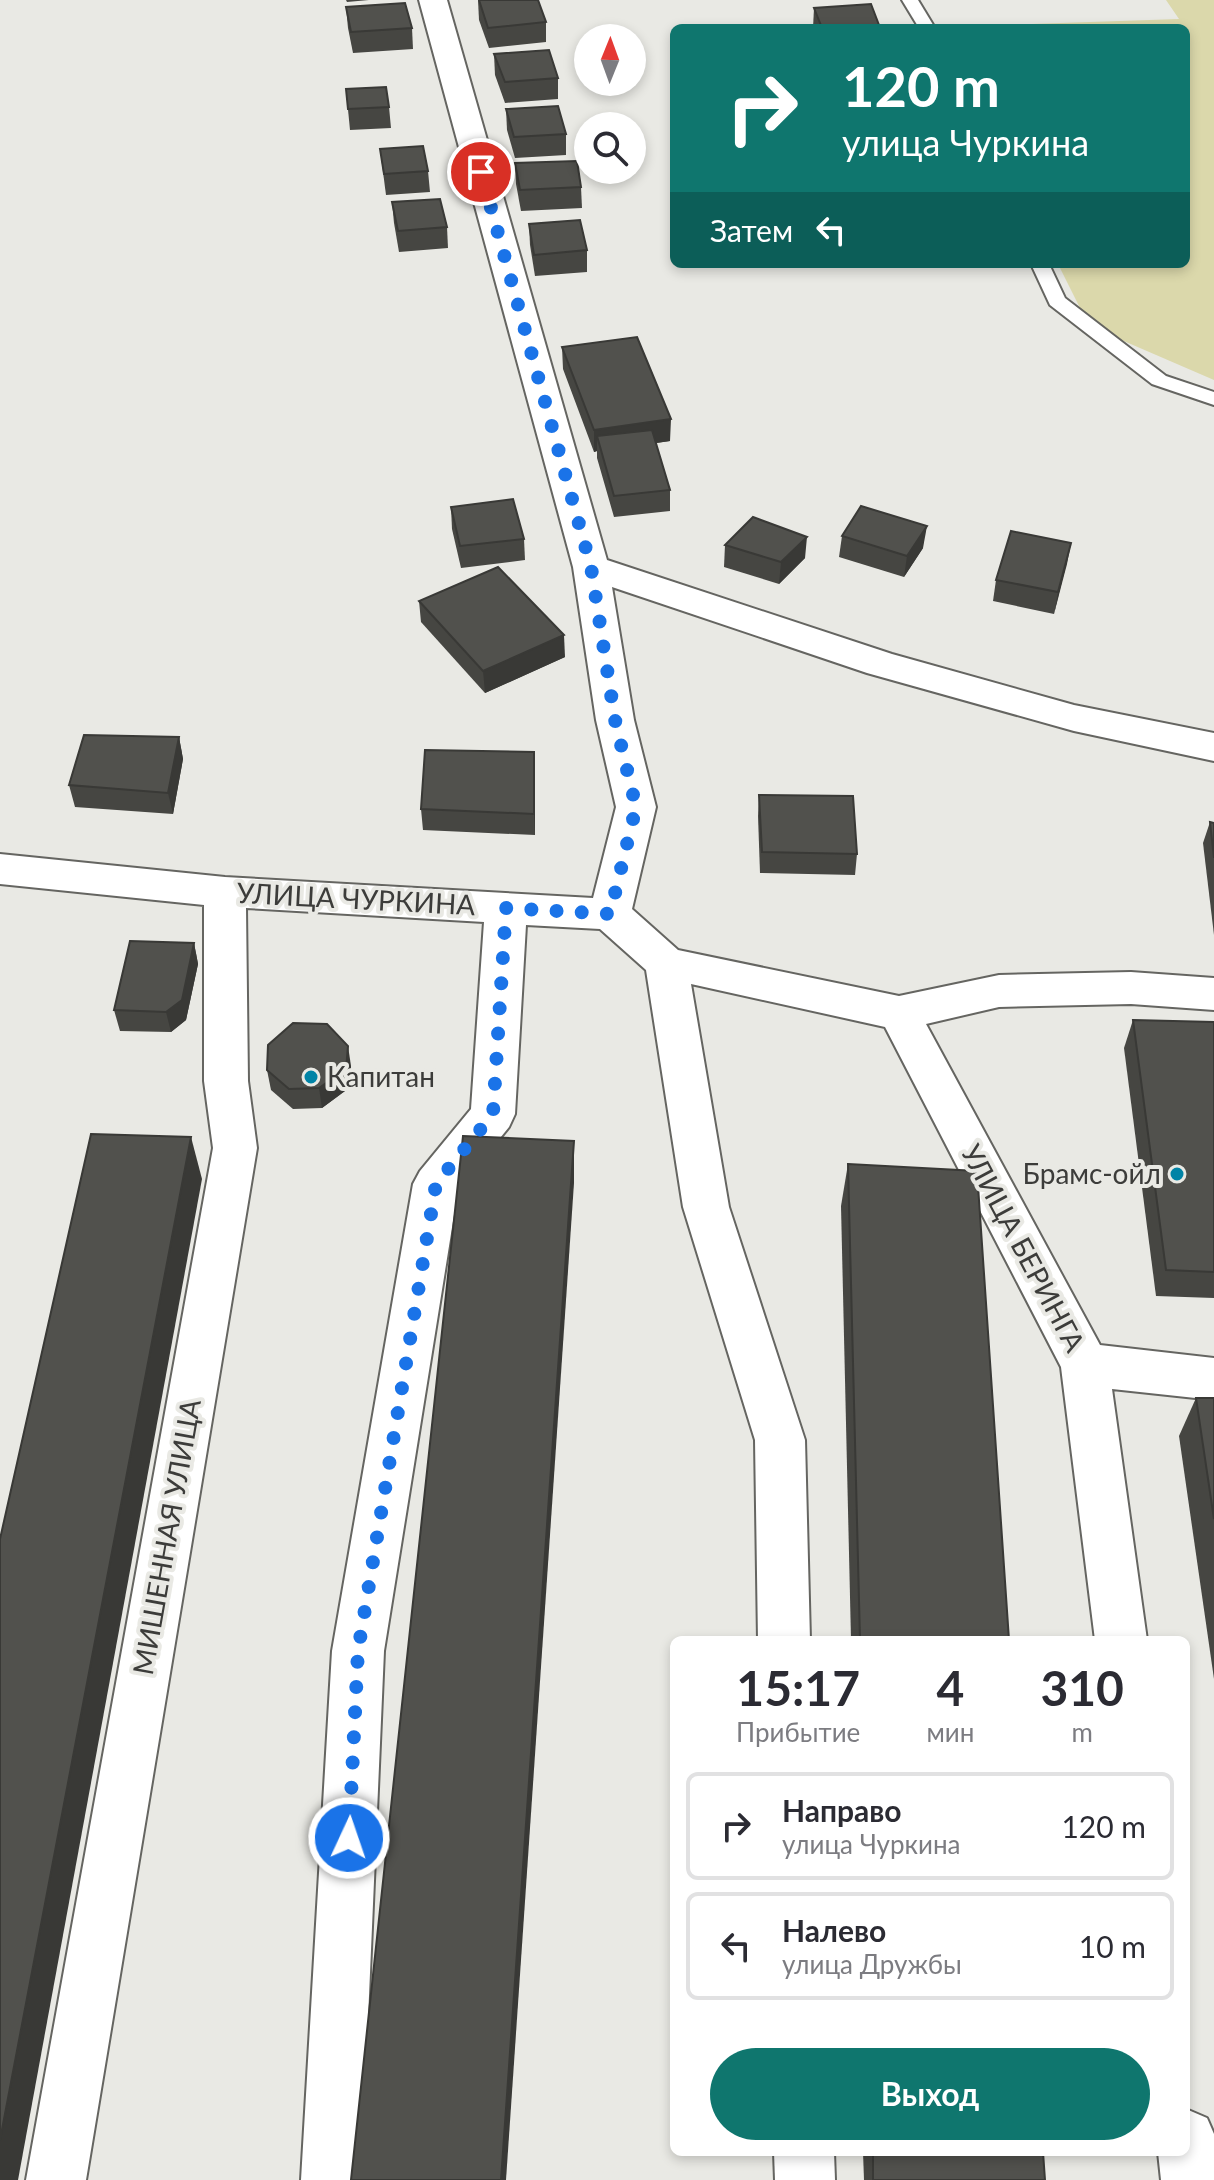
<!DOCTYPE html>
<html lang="ru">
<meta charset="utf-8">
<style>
:root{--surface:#fff;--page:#f2f2f3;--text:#2b2b33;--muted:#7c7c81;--line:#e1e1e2;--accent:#0f766e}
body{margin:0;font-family:Lato,sans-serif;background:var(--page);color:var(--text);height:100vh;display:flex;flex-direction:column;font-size:30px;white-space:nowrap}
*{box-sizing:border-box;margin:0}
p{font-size:26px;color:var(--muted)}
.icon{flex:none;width:44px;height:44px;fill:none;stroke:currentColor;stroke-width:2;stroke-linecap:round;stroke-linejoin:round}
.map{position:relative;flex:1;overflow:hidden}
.drawer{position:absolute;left:670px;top:1636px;width:520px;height:520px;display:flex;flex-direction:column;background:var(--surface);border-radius:12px;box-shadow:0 4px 12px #0003}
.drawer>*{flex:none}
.guide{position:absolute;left:670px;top:24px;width:520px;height:244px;border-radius:12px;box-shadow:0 4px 12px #0003;background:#0f766e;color:#fff;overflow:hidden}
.needle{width:52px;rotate:1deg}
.buttons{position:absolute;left:574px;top:24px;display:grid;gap:16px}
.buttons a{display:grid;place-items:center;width:72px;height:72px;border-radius:50%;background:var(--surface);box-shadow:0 4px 12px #0003;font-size:40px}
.pin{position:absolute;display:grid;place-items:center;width:68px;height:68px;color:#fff;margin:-34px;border:4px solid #fff;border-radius:50%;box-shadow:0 2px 8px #0007}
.me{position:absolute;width:88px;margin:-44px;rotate:3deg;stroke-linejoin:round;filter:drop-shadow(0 0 6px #0008)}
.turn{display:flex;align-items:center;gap:28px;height:168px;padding:0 40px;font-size:36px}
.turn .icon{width:104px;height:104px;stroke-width:2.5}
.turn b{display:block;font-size:56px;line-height:68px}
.then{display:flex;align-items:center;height:76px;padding:0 40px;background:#0003;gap:16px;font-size:30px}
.eta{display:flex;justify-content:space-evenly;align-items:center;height:136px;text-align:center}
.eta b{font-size:48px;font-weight:700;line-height:56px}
.action{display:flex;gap:16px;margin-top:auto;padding:16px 40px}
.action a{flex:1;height:92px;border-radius:48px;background:var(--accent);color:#fff;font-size:32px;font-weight:700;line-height:92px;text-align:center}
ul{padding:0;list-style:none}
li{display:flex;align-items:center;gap:24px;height:108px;margin:0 16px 12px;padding:0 24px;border:4px solid var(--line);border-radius:12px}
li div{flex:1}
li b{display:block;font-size:30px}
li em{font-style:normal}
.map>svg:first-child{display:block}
.green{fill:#dbd8ab}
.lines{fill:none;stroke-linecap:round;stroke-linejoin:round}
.lane-casing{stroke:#656561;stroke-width:4}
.street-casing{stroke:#656561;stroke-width:4}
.lane{fill:#fff;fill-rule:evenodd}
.street{fill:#fff;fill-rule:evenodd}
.wall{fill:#464642}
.shaded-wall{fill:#393936}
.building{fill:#51514d;stroke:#393936;stroke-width:2}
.route{stroke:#1a73e8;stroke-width:14;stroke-dasharray:0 25.2}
.poi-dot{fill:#0083a6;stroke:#e9e9e4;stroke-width:3}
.labels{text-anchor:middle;stroke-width:8;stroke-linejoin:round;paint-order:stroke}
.street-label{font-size:28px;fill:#3c3c3a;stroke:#e9e9e4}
.poi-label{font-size:28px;fill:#3c3c3a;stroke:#e9e9e4;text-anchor:start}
</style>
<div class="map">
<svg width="1214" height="2180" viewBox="0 0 1214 2180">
<rect width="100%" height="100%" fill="#e9e9e4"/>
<!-- green -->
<path class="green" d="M1166,0H1214V380L1089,326L1058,264H1186V28L939,27L1179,19Z"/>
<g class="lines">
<defs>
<g id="lane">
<path d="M902,0H918L935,28H919Z"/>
<path d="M1031,264H1049L1065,298L1166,376L1214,392V405L1152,384L1050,305Z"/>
</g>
<g id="street">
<path d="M419,0H447L607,560L892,654L1074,705L1214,733V761L1074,731L867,673L612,587L634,720L656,807L632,909L678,950L899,996L999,975L1131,972L1214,978V1010L1131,1004L999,1007L926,1024L1100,1345L1214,1358V1400L1112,1389L1147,1640H1095L1061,1367L885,1027L691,984L729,1207L805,1440L810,1640H758L755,1440L683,1207L646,970L600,929L526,925L515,1114L509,1127L458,1190L384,1651L361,2180H301L332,1651L413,1184L420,1171L471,1109L484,922L246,908L248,1081L257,1148L86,2180H26L213,1148L204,1081V905L0,884V854L225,877L593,898L616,807L596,720L573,567Z"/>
<path d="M1186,2109L1207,2118L1214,2134V2180H1161L1158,2152H1186Z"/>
<path d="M774,2152H834L835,2180H775Z"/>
</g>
</defs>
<!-- lane casing -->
<use href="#lane" class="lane-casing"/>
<!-- street casing -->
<use href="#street" class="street-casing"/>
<!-- lane -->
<use href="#lane" class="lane"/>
<!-- street -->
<use href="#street" class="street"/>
</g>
<!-- wall -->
<g class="wall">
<path d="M346,0H369L347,2Z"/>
<path d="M478,0L546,22V42L489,48L479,20Z"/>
<path d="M346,7L412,28L413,49L353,53L348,28Z"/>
<path d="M814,8L879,25V28H813Z"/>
<path d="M494,54L558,78V99L505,103L495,75Z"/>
<path d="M346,89L389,107L391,128L350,130Z"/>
<path d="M506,109L566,134V155L515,158L507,130Z"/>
<path d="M380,149L428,171L430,192L386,195Z"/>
<path d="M515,163L581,187L582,208L521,211L516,184Z"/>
<path d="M392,202L447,227L448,248L399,252L394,223Z"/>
<path d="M529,224L587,250V272L535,276L530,245Z"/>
<path d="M562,347L670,441L656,443L670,490V511L614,517L597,458V451L594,452L563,369Z"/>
<path d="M451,507L524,539L525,560L461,568L452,529Z"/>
<path d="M842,536L923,548L904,577L839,557Z"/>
<path d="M1071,543L1054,614L993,601L996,580Z"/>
<path d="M725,545L805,558L779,584L724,567Z"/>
<path d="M419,601L565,657L485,693L421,622Z"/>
<path d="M179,737L183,759L173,814L75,807L69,785Z"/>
<path d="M535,774V835L423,830L421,809Z"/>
<path d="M759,795L857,854L855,875L760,873L758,816Z"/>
<path d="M1210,822L1214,823V935L1203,843Z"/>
<path d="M194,943L198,964L186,1020L171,1032L120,1031L114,1010Z"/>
<path d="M1133,1020L1214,1022V1298L1156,1296L1124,1048Z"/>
<path d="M351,1066L349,1088L322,1108L293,1109L271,1090L267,1070Z"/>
<path d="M848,1164L1009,1640H851L841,1206Z"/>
<path d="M1196,1398H1214V1679L1179,1436Z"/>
<path d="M863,2152H1043L1045,2180H864Z"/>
</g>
<!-- shaded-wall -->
<g class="shaded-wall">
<path d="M671,419L670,441L601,451L597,436V451L594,452V430Z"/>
<path d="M927,526L923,548L904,577L907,556Z"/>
<path d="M807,537L805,558L779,584L781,562Z"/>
<path d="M1071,543L1067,564L1054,614L1058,592Z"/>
<path d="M564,635L565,657L485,693L483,671Z"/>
<path d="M179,737L183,759L173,814L168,793Z"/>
<path d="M534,752L535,774V835L534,814Z"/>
<path d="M194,943L198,964L186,1020L171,1032L166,1012Z"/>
<path d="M348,1046L351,1066L349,1088L322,1108L319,1088Z"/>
<path d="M191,1137L202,1179L18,2180H0V2140Z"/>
<path d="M574,1141V1183L506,2180H501Z"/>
</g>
<!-- building -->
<g class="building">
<path d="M479,0H538L546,22L488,28Z"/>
<path d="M405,3L412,28L351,32L346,7Z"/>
<path d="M871,4L879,25L822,28L814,8Z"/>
<path d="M549,50L558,78L505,82L494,54Z"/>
<path d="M386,87L389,107L348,109L346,89Z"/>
<path d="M558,106L566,134L514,137L506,109Z"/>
<path d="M423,146L428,171L384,174L380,149Z"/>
<path d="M577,161L581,187L520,190L515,163Z"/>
<path d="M440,199L447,227L398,231L392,202Z"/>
<path d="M580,220L587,250L534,255L529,224Z"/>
<path d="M637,337L671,419L594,430L562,347Z"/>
<path d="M652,430L670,490L614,496L597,436Z"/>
<path d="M513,499L524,539L460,546L451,507Z"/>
<path d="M861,506L927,526L907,556L842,536Z"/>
<path d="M753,517L807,537L781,562L725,545Z"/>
<path d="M1011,531L1071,543L1058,592L996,580Z"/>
<path d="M498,567L564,635L483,671L419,601Z"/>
<path d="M84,735L179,737L168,793L69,785Z"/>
<path d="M425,750L534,752V814L421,809Z"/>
<path d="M759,795L853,796L857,854L762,852Z"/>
<path d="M1210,822L1214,823V858Z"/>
<path d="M130,941L194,943L182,1000L166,1012L114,1010Z"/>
<path d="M1133,1020L1214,1022V1272L1166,1270Z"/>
<path d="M293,1023L327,1024L348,1046L346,1069L319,1088L289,1089L267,1070L268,1045Z"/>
<path d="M91,1134L191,1137L0,2140V1539Z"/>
<path d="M463,1136L574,1141L501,2180H351Z"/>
<path d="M848,1164L977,1171L1009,1640H860Z"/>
<path d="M1196,1398H1214V1519Z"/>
<path d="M873,2152H1043L1045,2180H873Z"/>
</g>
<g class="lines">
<!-- route -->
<path class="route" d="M349,1838L358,1651L436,1184L493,1114L506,908L610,914L636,807L615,720L591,567L481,172"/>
</g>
<!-- markers -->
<g class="poi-dot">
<circle cx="311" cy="1077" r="8"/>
<circle cx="1177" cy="1174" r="8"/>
</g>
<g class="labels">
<!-- street labels -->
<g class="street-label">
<text transform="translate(356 899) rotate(3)" y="10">УЛИЦА ЧУРКИНА</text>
<text transform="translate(1023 1248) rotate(62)" y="10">УЛИЦА БЕРИНГА</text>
<text transform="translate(167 1537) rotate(-80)" y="10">МИШЕННАЯ УЛИЦА</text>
</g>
<!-- poi labels -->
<g class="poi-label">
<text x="327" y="1087">Капитан</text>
<text x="1161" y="1184" text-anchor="end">Брамс-ойл</text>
</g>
</g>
</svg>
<div class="buttons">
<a><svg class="needle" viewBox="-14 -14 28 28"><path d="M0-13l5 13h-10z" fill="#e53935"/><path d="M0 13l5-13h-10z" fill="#7c7c81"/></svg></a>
<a><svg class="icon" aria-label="search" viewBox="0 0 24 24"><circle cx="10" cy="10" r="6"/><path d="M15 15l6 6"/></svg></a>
</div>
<div class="pin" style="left:481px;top:172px;background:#d93025"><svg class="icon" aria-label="arrive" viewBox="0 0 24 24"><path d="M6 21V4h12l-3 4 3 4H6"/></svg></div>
<svg class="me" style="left:349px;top:1838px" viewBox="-20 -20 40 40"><circle r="17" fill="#1a73e8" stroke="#fff" stroke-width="3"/><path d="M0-11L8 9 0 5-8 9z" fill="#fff"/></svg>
<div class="guide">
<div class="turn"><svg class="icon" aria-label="right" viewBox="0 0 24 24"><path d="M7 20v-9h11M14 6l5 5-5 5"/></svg><div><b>120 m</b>улица Чуркина</div></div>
<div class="then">Затем<svg class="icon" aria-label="left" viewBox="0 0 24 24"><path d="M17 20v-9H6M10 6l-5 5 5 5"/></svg></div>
</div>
<section class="drawer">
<div class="eta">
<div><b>15:17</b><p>Прибытие</p></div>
<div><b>4</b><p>мин</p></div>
<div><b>310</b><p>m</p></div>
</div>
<ul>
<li><svg class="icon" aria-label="right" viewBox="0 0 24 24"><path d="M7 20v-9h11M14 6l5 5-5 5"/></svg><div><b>Направо</b><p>улица Чуркина</p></div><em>120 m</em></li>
<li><svg class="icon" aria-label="left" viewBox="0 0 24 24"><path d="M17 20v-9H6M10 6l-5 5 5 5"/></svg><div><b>Налево</b><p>улица Дружбы</p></div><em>10 m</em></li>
</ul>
<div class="action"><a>Выход</a></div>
</section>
</div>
